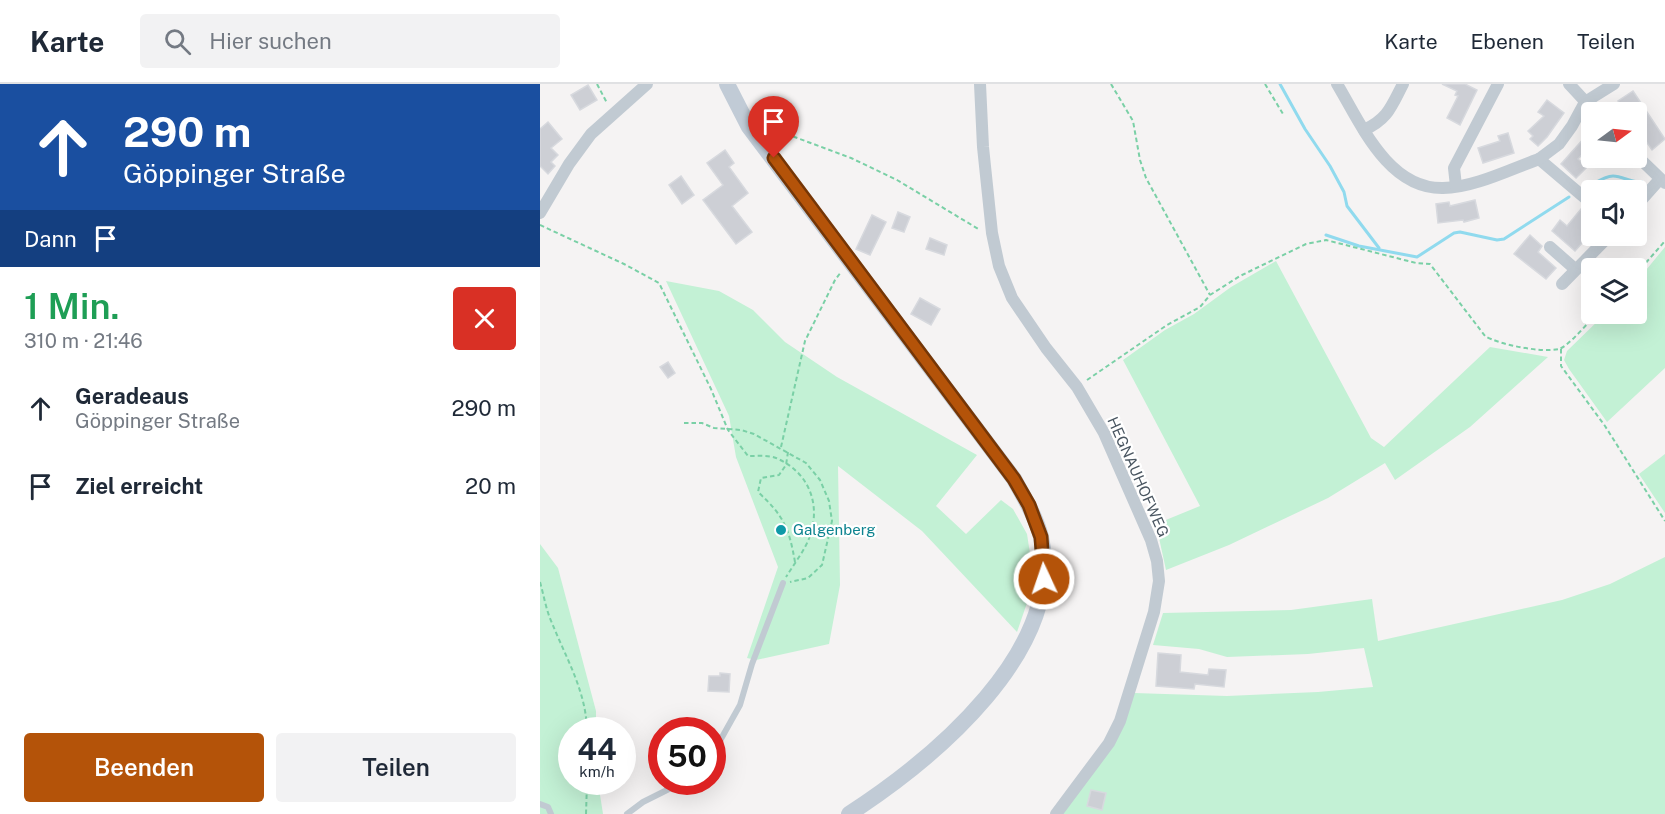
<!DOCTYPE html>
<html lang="de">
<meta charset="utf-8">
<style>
:root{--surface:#fff;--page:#f2f2f3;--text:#1f2937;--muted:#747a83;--line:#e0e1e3;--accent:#b45309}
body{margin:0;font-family:"Public Sans",sans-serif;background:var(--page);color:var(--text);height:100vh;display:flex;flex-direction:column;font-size:22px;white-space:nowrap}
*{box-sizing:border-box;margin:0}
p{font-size:20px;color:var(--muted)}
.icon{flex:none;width:33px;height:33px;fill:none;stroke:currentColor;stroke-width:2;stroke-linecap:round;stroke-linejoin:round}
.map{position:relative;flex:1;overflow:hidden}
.sheet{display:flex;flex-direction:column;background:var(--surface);width:540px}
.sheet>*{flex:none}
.guide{background:#1a4fa0;color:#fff;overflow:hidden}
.needle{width:39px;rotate:75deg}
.controls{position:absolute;left:1041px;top:18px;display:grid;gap:12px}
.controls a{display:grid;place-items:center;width:66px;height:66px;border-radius:6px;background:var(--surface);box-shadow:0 6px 24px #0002;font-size:30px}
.speed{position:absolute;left:18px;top:633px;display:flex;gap:12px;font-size:30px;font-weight:700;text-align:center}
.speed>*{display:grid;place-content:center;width:78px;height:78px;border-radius:50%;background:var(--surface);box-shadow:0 6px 24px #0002;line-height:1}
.speed small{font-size:15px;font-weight:400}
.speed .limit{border:9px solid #d22;background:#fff;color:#111}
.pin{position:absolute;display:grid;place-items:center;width:51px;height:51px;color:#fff;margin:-62px -26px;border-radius:50% 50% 50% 0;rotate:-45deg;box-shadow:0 0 6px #0007}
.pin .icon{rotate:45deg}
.me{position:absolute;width:66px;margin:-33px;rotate:357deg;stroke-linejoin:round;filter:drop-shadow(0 0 4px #0008)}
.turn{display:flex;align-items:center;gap:21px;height:126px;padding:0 24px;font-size:27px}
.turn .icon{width:78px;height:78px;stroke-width:2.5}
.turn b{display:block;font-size:42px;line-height:51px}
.then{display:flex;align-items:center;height:57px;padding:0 24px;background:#0003;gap:12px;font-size:22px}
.round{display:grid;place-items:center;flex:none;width:63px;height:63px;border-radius:6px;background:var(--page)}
.headline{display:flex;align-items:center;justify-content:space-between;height:102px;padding:0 24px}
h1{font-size:36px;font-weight:600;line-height:45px;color:#1e9e55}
.primary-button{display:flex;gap:12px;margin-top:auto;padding:12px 24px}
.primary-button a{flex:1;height:69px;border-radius:6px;background:var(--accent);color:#fff;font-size:24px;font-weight:600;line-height:69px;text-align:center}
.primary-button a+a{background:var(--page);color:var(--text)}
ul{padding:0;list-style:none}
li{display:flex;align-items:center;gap:18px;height:78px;padding:0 24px}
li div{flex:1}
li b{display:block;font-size:22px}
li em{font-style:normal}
header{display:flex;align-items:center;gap:36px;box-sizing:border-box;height:84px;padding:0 30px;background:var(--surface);border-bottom:2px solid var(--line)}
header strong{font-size:28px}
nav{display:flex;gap:33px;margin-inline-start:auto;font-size:21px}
.search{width:420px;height:54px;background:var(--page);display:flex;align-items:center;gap:15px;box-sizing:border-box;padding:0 21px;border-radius:6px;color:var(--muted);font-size:22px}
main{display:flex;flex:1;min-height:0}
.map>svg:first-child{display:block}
.green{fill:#c3f1d5}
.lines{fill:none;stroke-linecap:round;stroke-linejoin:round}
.stream{stroke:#90daee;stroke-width:3}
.building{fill:#cdcfd5;stroke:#d7d9de;stroke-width:1.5}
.path{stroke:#7ad0a6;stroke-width:2;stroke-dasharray:4.5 3;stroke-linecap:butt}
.lane{stroke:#c1cad2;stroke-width:6}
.street{stroke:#c1cad2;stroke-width:12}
.secondary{stroke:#c1cbd6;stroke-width:16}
.route-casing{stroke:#753606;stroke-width:15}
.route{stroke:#b45309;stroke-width:10}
.culture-dot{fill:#0f9aa8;stroke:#fff;stroke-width:2}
.labels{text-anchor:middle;stroke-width:4.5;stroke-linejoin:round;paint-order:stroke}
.street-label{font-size:15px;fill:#4a5661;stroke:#fff}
.culture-label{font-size:15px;fill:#0d838f;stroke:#fff;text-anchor:start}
</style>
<header>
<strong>Karte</strong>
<div class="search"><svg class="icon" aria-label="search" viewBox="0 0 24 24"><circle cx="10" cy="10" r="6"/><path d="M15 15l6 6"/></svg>Hier suchen</div>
<nav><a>Karte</a><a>Ebenen</a><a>Teilen</a></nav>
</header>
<main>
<section class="sheet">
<div class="guide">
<div class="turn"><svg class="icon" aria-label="ahead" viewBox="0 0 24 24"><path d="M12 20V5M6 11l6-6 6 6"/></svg><div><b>290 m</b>Göppinger Straße</div></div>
<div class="then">Dann<svg class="icon" aria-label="arrive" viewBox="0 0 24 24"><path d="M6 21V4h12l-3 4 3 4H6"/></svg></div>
</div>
<div class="headline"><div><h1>1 Min.</h1><p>310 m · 21:46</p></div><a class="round" style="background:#d93025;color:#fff"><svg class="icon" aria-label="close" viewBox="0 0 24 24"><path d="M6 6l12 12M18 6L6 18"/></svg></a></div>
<ul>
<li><svg class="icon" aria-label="ahead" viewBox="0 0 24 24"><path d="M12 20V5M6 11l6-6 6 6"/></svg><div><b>Geradeaus</b><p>Göppinger Straße</p></div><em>290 m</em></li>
<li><svg class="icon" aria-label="arrive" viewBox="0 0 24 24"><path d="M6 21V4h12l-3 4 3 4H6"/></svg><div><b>Ziel erreicht</b></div><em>20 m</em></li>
</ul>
<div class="primary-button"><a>Beenden</a><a>Teilen</a></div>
</section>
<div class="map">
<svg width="1125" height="730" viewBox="0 0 1125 730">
<rect width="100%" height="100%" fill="#f5f3f3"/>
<!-- green -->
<g class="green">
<path d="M1125,163V284L1067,338L1029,285L1024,276L1027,267L1065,230H1096L1097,197Z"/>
<path d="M736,177L831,354L844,363L950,263L1008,273L930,343L855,396L845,379L788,414L689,461L626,486L616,440L660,422L583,276L625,246L654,230L691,203Z"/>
<path d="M126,197L179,207L213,226L245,258L297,293L437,371L396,422L426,450L461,416L473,425L487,450L493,489L488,516L477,548L382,447L298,382L300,501L289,560L216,576L207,574L238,483L196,373L189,332Z"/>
<path d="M1125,370V429L1099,390Z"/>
<path d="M0,460L18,484L56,627V646H32V698H58L63,730H0Z"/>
<path d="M1125,473V730H521L594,609L687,612L778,608L833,603L824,564L768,570L687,573L659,565L613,561L623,529L751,526L832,515L838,557L1022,516L1070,500Z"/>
</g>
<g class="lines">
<!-- stream -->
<g class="stream">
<path d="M740,0L765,45L790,82L804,108L807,122L839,164"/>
<path d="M1046,104C1054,100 1064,92 1073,92C1083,92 1091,99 1102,98"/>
<path d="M786,151L819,162L877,173L914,149L920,148L957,156L964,155L1029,113"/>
</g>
</g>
<!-- building -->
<g class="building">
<path d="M902,0H925L937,6L920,41L907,34L918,12L915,11L917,7Z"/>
<path d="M48,1L57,16L40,26L31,11Z"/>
<path d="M1093,7L1125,55L1112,66L1096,43V28H1085L1078,17Z"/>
<path d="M1007,16L1024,29L1007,53L998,62L990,55L993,52L988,47L1004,32L998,28Z"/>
<path d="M8,38L22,55L11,64L18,71L11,78L15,82L8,90L0,82V45Z"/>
<path d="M968,49L974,69L943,79L938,64L960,57L958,52Z"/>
<path d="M1046,52L1052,56V60L1038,75L1047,83L1036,94L1021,80Z"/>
<path d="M185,66L194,79L189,83L208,109L192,122L212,148L196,160L163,116L183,101L167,79Z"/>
<path d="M141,92L154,111L142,120L129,101Z"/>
<path d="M935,116L939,134L924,138L923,136L898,139L896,120L909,118L910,122Z"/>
<path d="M1041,125L1052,134V148L1035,167L1012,147L1020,136L1027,142Z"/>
<path d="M358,128L370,133L364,148L352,144Z"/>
<path d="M332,131L346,138L330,171L316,165Z"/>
<path d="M990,151L1002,162L998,168L1016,184L1006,195L974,170Z"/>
<path d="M390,154L407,161L404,171L386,165Z"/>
<path d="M380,214L400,225L391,241L371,230Z"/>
<path d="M128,278L135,289L128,294L120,283Z"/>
<path d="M618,569L641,571L640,588L668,591L669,585L686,586L684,603L655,600L654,605L616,602Z"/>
<path d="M180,589L190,590L189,608L168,607L169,592H180Z"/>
<path d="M551,706L566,709L562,726L547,722Z"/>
</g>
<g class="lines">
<!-- path -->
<g class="path">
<path d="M57,0L67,19"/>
<path d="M571,0L593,37L600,76L606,94L670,211"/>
<path d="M725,0L743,30"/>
<path d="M225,42L311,74L357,96L440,146"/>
<path d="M0,141L84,180L119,199L171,305L188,346L208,372C217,372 229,371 236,374C269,388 281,420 270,452C265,466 254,480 246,493"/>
<path d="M1096,190L1125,157"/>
<path d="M1021,265V282L1065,342L1125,437"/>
<path d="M547,296L627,241L660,223L670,211L700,192L766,160L786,156L876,179L890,180L945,252C960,261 1002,269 1019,265C1029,262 1049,237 1057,230"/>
<path d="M144,339H162L174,344L201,346L214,350L266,379L280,396L289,417L292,437L282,481L268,494L250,498"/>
<path d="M241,363L265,257L295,196L301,188"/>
<path d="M248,368L246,381L239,391L221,394L218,408C244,432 249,444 255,478"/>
<path d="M0,498C4,512 6,526 12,539C26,574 46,607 47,646"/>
<path d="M46,730L47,698"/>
</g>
<!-- lane -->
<g class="lane">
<path d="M172,671L200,621L212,580L243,499"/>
<path d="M0,720L8,723L11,730"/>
<path d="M87,730L103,718L143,698"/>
</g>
<!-- street -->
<g class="street">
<path d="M440,0L443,63L452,149L459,182L472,214L506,264L537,303L564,349L611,456L617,477L619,497L614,528L580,637L569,659L516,730"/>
<path d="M797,0C821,40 848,105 903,104C933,104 971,85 999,75L1052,120"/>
<path d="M1029,0L1055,28"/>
<path d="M824,46C848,35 851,23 863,0"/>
<path d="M1096,71L1125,99"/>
<path d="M999,75L1019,60L1032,42L1045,18L1074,0"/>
<path d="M916,102L914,84L958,0"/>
<path d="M1096,122L1120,95"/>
<path d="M0,129L29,80L51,50L107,0"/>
<path d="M1010,163L1035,185"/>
<path d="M1022,200L1069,152"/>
</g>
<!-- secondary -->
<path class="secondary" d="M187,0L209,43L474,395C484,413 496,433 501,453C527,566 392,676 309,730"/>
</g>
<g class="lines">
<defs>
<path id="route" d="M234,74L474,395L489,421L501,453L504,495"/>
</defs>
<!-- route casing -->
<use href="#route" class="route-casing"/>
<!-- route -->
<use href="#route" class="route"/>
</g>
<!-- markers -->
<circle class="culture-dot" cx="241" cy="446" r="6"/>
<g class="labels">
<!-- street labels -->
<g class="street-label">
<text transform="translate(598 393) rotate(66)" y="5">HEGNAUHOFWEG</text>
</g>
<!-- culture labels -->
<g class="culture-label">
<text x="253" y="451">Galgenberg</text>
</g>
</g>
</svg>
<div class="controls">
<a><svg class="needle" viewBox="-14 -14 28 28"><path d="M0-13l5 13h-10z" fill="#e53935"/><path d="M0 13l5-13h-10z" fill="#747a83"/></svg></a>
<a><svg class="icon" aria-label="sound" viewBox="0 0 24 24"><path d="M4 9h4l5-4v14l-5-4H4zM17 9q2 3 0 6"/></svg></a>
<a><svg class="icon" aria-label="layers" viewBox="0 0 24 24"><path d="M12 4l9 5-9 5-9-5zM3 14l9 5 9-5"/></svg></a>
</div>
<div class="speed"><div>44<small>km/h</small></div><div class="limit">50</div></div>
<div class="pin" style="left:234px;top:74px;background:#d93025"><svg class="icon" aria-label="arrive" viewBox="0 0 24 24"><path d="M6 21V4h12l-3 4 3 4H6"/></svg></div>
<svg class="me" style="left:504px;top:495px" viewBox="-20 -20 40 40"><circle r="17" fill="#b45309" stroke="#fff" stroke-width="3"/><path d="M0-11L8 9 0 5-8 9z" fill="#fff"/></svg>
</div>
</main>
